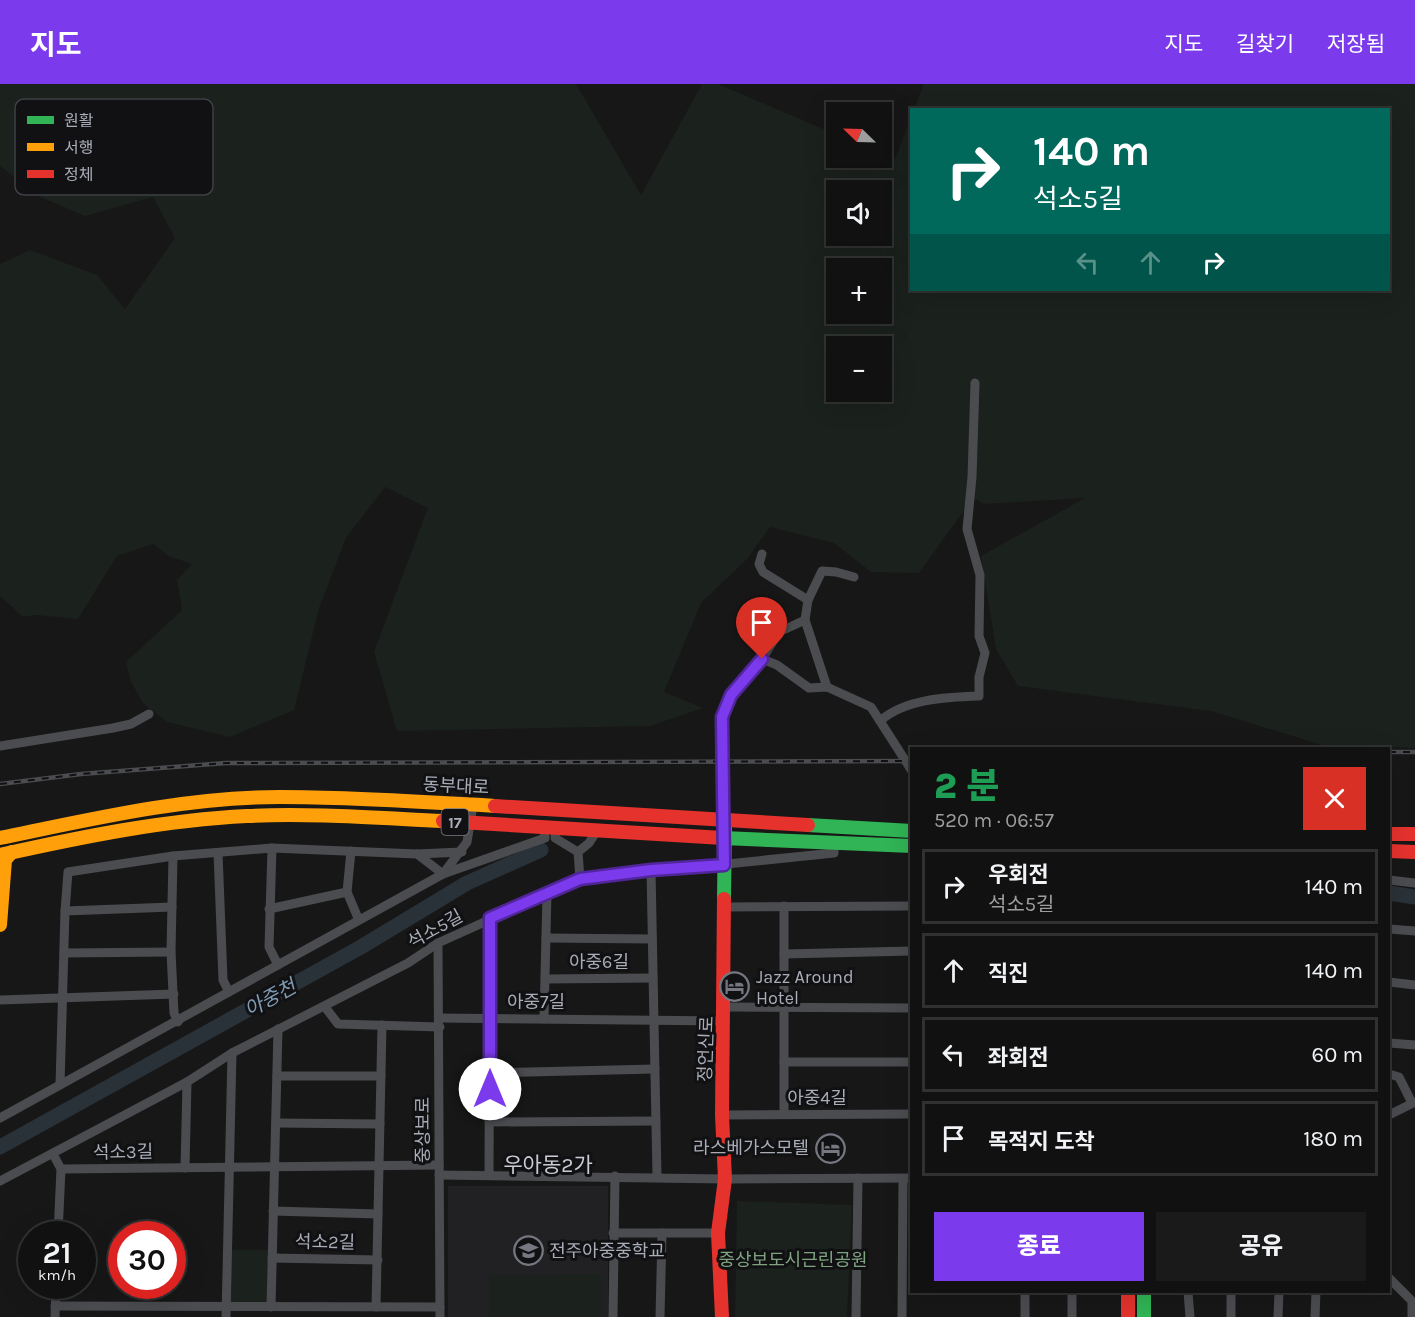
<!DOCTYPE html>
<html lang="ko">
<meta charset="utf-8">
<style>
:root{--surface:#111;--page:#1a1a1a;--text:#f1f3f6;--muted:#9c9d9f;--line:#303131;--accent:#7c3aed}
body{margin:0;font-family:Karla,"Noto Sans KR",sans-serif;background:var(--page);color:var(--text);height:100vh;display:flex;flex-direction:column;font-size:22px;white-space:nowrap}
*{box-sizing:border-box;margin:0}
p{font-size:20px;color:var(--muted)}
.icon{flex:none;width:33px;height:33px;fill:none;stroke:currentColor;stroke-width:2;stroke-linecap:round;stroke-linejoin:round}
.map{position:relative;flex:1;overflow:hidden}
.drawer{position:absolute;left:910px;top:663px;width:480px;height:546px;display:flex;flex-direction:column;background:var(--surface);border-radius:0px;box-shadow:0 6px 24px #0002,0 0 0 2px var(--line)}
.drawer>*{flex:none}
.hud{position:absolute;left:910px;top:24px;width:480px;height:183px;border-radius:0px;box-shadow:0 6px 24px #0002,0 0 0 2px var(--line);background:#00695c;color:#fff;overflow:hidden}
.needle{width:39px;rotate:293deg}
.controls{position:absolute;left:826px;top:18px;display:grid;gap:12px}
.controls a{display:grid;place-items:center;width:66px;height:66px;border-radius:0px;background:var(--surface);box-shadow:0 6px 24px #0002,0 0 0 2px var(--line);font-size:30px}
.speed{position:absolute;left:18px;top:1137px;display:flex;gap:12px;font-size:30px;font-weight:700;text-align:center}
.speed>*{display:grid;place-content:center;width:78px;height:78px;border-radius:50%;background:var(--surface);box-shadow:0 6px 24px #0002,0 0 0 2px var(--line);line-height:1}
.speed small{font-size:15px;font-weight:400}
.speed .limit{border:9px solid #d22;background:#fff;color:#111}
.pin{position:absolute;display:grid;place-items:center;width:51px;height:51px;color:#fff;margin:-62px -26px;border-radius:50% 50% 50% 0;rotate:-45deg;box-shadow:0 0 6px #0007}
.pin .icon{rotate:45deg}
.me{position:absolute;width:66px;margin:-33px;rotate:0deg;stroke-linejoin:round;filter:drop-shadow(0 0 4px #0008)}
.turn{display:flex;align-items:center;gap:21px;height:126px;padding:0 24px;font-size:27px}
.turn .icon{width:78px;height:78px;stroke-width:2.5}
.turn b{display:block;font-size:42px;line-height:51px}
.lanes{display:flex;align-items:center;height:57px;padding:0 24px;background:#0003;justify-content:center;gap:30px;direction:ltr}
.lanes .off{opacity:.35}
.round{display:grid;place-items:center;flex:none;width:63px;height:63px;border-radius:0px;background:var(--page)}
.overview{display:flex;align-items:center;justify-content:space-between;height:102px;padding:0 24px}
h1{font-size:36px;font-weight:800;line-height:45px;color:#1e9e55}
.action{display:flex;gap:12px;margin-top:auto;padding:12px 24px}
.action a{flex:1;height:69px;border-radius:0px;background:var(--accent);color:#fff;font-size:24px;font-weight:800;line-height:69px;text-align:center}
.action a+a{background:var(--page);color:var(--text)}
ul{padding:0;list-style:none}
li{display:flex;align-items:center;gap:18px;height:75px;margin:0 12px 9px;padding:0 12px;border:3px solid var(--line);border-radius:0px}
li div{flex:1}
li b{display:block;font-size:22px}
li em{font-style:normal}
header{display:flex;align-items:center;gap:36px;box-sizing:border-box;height:84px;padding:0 30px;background:var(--accent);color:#fff}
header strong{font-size:28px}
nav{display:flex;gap:33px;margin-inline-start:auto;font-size:21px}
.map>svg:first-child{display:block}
.built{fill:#212124}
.green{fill:#1b211c;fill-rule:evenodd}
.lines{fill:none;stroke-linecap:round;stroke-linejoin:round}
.river{stroke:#2a3239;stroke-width:15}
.street{stroke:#4b4c50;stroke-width:9}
.fast{stroke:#30b455;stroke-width:14}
.slow{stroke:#ff9f0a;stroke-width:14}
.jam{stroke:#e5322d;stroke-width:14}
.rail-casing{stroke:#4b4c4f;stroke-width:4.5}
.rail{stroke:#111113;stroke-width:2;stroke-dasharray:7;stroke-linecap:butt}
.route-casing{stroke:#51269a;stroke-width:15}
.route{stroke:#7c3aed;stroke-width:10}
.labels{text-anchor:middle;stroke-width:6;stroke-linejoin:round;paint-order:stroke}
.shield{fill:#111113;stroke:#7b7e86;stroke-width:1.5}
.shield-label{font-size:16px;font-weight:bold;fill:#a8adb8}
.street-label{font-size:18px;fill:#a8adb8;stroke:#111113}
.poi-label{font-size:18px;fill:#a8adb8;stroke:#111113;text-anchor:start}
.park-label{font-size:18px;fill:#7fa381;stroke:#111113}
.water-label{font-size:20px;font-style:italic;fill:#7f9bb3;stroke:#111113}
.quarter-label{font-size:21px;fill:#c9ccd4;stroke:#111113}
.key{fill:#111113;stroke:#3e4045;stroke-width:1.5}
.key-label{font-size:16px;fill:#a8adb8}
</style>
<header>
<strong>지도</strong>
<nav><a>지도</a><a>길찾기</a><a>저장됨</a></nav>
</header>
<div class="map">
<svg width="1415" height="1233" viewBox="0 0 1415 1233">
<rect width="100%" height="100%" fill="#171717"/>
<!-- built -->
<rect class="built" x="448" y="1102" width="160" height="131"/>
<!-- green -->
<g class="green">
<path d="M0,0H576L641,111L702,0H718L837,51V74H882V70L895,75L912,31V206H1389V26L914,25L924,0H1415V664L1325,662L1211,627L1018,602L996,565L981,472L1085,414L984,420L973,414L919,489L871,488L834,459L770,443L747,475L701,519L664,608L703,624L650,642L397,647L374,568L428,424L385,403L346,454L319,524L294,626L230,653L167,638L143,619L131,598L126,578L182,526L177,496L192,480L169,472L153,460L117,472L78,535L37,531L23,533L0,512V180L30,166L97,191L125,225L175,154L153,113L85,132L38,112L0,82ZM837,106H882V152H837ZM837,184H882V230H837ZM837,262H882V308H837Z"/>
<path d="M737,1117L852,1121L847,1233H735Z"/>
<path d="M231,1166H270L268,1221L228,1220Z"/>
<path d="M601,1190V1233H489V1191Z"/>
</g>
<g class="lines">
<!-- river -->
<g class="river">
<path d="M1389,809L1415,813"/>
<path d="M0,1063L361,863L467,799L541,766"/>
</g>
<!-- street -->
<g class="street">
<path d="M762,470L759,480L763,488L808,516"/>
<path d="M762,575L779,548L805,536"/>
<path d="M827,603L805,536L808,516L822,487L836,488L854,493"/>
<path d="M880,637C905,615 946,613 979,612V593L985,569L979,552L980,491L967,445L972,393L975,299"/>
<path d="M0,662L113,644L131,640L149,630"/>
<path d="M725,738L722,633L731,611L762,575L777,581L809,604L827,603L871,623L912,687"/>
<path d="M556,742L555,754L578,768"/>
<path d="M272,764L269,863L278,881"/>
<path d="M351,767L347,808L358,834"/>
<path d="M578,768L589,759L598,745"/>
<path d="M578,768L580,795"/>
<path d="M218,769L223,896L229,908"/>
<path d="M417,770L462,768"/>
<path d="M173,772L171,868L174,929L178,938"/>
<path d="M651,786L657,1092"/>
<path d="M1389,796L1415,799"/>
<path d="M784,822V1030"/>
<path d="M724,823L912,822"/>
<path d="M269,825L347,808"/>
<path d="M65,827L172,823"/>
<path d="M1389,845L1415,847"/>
<path d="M546,854L652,855"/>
<path d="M438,859L440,1233"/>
<path d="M64,869L171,868"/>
<path d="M784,870L912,867"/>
<path d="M545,895L653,894"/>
<path d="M1389,898L1415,901"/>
<path d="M0,916L174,910"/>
<path d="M325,923L338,940L440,943"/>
<path d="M725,923L912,924"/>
<path d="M440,934L725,937"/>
<path d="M544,935L547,809"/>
<path d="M1389,959L1415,961"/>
<path d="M784,978H912"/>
<path d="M490,989L655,985"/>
<path d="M1389,990L1399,993L1412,1019"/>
<path d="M277,992H381"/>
<path d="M60,1001L65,827L68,788L173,772L272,764L417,770L443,790L467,758L473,721"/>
<path d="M722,1031L912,1030"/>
<path d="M1389,1031L1415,1018"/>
<path d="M0,1034L443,790L545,754L544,742"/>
<path d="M489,1038L656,1037"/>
<path d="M276,1039L380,1040"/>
<path d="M53,1070L61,1085L58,1150"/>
<path d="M185,1084L187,998"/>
<path d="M61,1085L439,1081"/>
<path d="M439,1091L725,1095L912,1094"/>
<path d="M489,1091L490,834"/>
<path d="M0,1097L187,998L232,969L408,879L438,859L580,795L834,769V760"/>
<path d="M273,1127L378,1130"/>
<path d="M613,1149H718"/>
<path d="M272,1174L378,1176"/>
<path d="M1389,1194L1412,1217V1233"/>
<path d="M1025,1208V1233"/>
<path d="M1188,1208L1190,1233"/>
<path d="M55,1222L440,1223"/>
<path d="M271,1223L278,945"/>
<path d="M376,1223L382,941"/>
<path d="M55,1233L56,1202"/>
<path d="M226,1233L232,969"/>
<path d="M613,1233L615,1092"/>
<path d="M660,1233L662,1149"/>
<path d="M856,1233L858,1094"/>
<path d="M902,1233L903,1095"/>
<path d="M1072,1233V1208"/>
<path d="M1231,1233V1208"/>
<path d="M1278,1233L1279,1208"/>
<path d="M1315,1233L1316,1208"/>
</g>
<!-- fast -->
<g class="fast">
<path d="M808,741L912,747"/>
<path d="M723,754L912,762"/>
<path d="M724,815L725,738"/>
<path d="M1144,1208V1233"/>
</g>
<!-- slow -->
<g class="slow">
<path d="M0,754C92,735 185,713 280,713C351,713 424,718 495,722"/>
<path d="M0,771C81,753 164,736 247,732C312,729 377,734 443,737"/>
<path d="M0,841L5,776L12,768"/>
</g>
<!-- jam -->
<g class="jam">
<path d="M495,722L808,741"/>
<path d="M443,737L723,754"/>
<path d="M1389,750H1415"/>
<path d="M1389,767L1415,768"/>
<path d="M1128,1208V1233"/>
<path d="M722,1233L718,1149L725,1095L722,1031L724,815"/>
</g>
<defs>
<g id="rail">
<path d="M1389,668H1415"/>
<path d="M0,700L81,690L226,679L912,677"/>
</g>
</defs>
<!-- rail casing -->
<use href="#rail" class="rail-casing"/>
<!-- rail -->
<use href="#rail" class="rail"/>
</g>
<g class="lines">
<defs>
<path id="route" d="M490,1005V834L580,795L651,786L724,781L722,633L731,611L762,575"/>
</defs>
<!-- route casing -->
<use href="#route" class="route-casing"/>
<!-- route -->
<use href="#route" class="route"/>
</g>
<!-- icons -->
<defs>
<symbol id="hotel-ring" viewBox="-11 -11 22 22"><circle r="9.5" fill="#111113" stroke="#757880" stroke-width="1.5"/><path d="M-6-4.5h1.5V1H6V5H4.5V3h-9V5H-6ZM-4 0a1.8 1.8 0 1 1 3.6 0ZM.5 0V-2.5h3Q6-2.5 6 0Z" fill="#757880"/></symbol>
<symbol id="school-ring" viewBox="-11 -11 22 22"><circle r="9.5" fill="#111113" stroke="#757880" stroke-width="1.5"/><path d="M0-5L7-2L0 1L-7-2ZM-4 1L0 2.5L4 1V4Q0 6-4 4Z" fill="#757880"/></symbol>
</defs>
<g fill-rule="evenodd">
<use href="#hotel-ring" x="718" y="886" width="33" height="33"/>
<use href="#hotel-ring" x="814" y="1048" width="33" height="33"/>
<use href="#school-ring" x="512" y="1150" width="33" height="33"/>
</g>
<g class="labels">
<!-- shield labels -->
<rect class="shield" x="441.5" y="725" width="27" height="26" rx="4.5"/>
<g class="shield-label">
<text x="455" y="744">17</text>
</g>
<!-- street labels -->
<g class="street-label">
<text transform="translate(456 702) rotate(3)" y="6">동부대로</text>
<text transform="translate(435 845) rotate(-29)" y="6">석소5길</text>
<text x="599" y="884">아중6길</text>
<text x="536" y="924">아중7길</text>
<text transform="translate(706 965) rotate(-88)" y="6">정언신로</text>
<text x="817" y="1020">아중4길</text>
<text transform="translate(423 1046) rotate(-90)" y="6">중상보로</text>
<text transform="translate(123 1068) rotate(-1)" y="6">석소3길</text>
<text transform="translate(325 1158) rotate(1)" y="6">석소2길</text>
</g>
<!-- poi labels -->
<g class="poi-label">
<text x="756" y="899">Jazz Around<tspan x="756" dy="21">Hotel</tspan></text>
<text x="809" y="1070" text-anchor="end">라스베가스모텔</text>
<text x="549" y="1173">전주아중중학교</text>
</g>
<!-- park labels -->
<g class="park-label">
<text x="793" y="1182">중상보도시근린공원</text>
</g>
<!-- water labels -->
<g class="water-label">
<text transform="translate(270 914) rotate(-29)" y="7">아중천</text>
</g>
<!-- quarter labels -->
<g class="quarter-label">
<text x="548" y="1088">우아동2가</text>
</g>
</g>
<!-- legend -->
<rect x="15" y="15" width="198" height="96" rx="9" class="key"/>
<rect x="27" y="32" width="27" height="8" fill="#30b455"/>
<rect x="27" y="59" width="27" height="8" fill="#ff9f0a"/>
<rect x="27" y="86" width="27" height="8" fill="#e5322d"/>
<g class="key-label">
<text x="64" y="42">원활</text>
<text x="64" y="69">서행</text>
<text x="64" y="96">정체</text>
</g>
</svg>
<div class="controls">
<a><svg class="needle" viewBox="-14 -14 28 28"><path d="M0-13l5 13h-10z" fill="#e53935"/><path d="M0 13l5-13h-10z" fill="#9c9d9f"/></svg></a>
<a><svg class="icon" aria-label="sound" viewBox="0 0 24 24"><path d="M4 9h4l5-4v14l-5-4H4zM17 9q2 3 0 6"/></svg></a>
<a>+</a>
<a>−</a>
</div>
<div class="speed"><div>21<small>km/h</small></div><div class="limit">30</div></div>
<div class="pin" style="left:762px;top:575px;background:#d93025"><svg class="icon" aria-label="arrive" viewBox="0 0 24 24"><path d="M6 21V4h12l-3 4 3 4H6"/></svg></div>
<svg class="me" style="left:490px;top:1005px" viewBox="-20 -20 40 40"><circle r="19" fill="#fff"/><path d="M0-13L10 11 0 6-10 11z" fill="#7c3aed"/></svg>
<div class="hud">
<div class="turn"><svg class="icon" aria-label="right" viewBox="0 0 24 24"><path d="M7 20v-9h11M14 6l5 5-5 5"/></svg><div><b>140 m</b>석소5길</div></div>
<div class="lanes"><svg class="icon off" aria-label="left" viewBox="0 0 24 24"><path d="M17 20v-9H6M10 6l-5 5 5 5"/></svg><svg class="icon off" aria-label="ahead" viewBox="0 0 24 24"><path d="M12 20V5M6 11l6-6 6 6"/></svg><svg class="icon" aria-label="right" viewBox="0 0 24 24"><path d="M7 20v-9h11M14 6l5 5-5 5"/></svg></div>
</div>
<section class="drawer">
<div class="overview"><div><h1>2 분</h1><p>520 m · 06:57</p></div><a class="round" style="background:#d93025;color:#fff"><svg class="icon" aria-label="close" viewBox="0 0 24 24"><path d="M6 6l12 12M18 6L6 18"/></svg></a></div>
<ul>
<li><svg class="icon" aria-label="right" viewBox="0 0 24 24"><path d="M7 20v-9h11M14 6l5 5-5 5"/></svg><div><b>우회전</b><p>석소5길</p></div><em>140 m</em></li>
<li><svg class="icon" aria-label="ahead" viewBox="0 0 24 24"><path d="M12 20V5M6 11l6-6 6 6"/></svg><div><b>직진</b></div><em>140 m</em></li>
<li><svg class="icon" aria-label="left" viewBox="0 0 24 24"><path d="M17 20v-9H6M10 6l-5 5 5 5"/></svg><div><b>좌회전</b></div><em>60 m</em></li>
<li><svg class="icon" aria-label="arrive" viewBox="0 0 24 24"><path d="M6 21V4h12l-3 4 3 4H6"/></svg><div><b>목적지 도착</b></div><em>180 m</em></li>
</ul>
<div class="action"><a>종료</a><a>공유</a></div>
</section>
</div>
